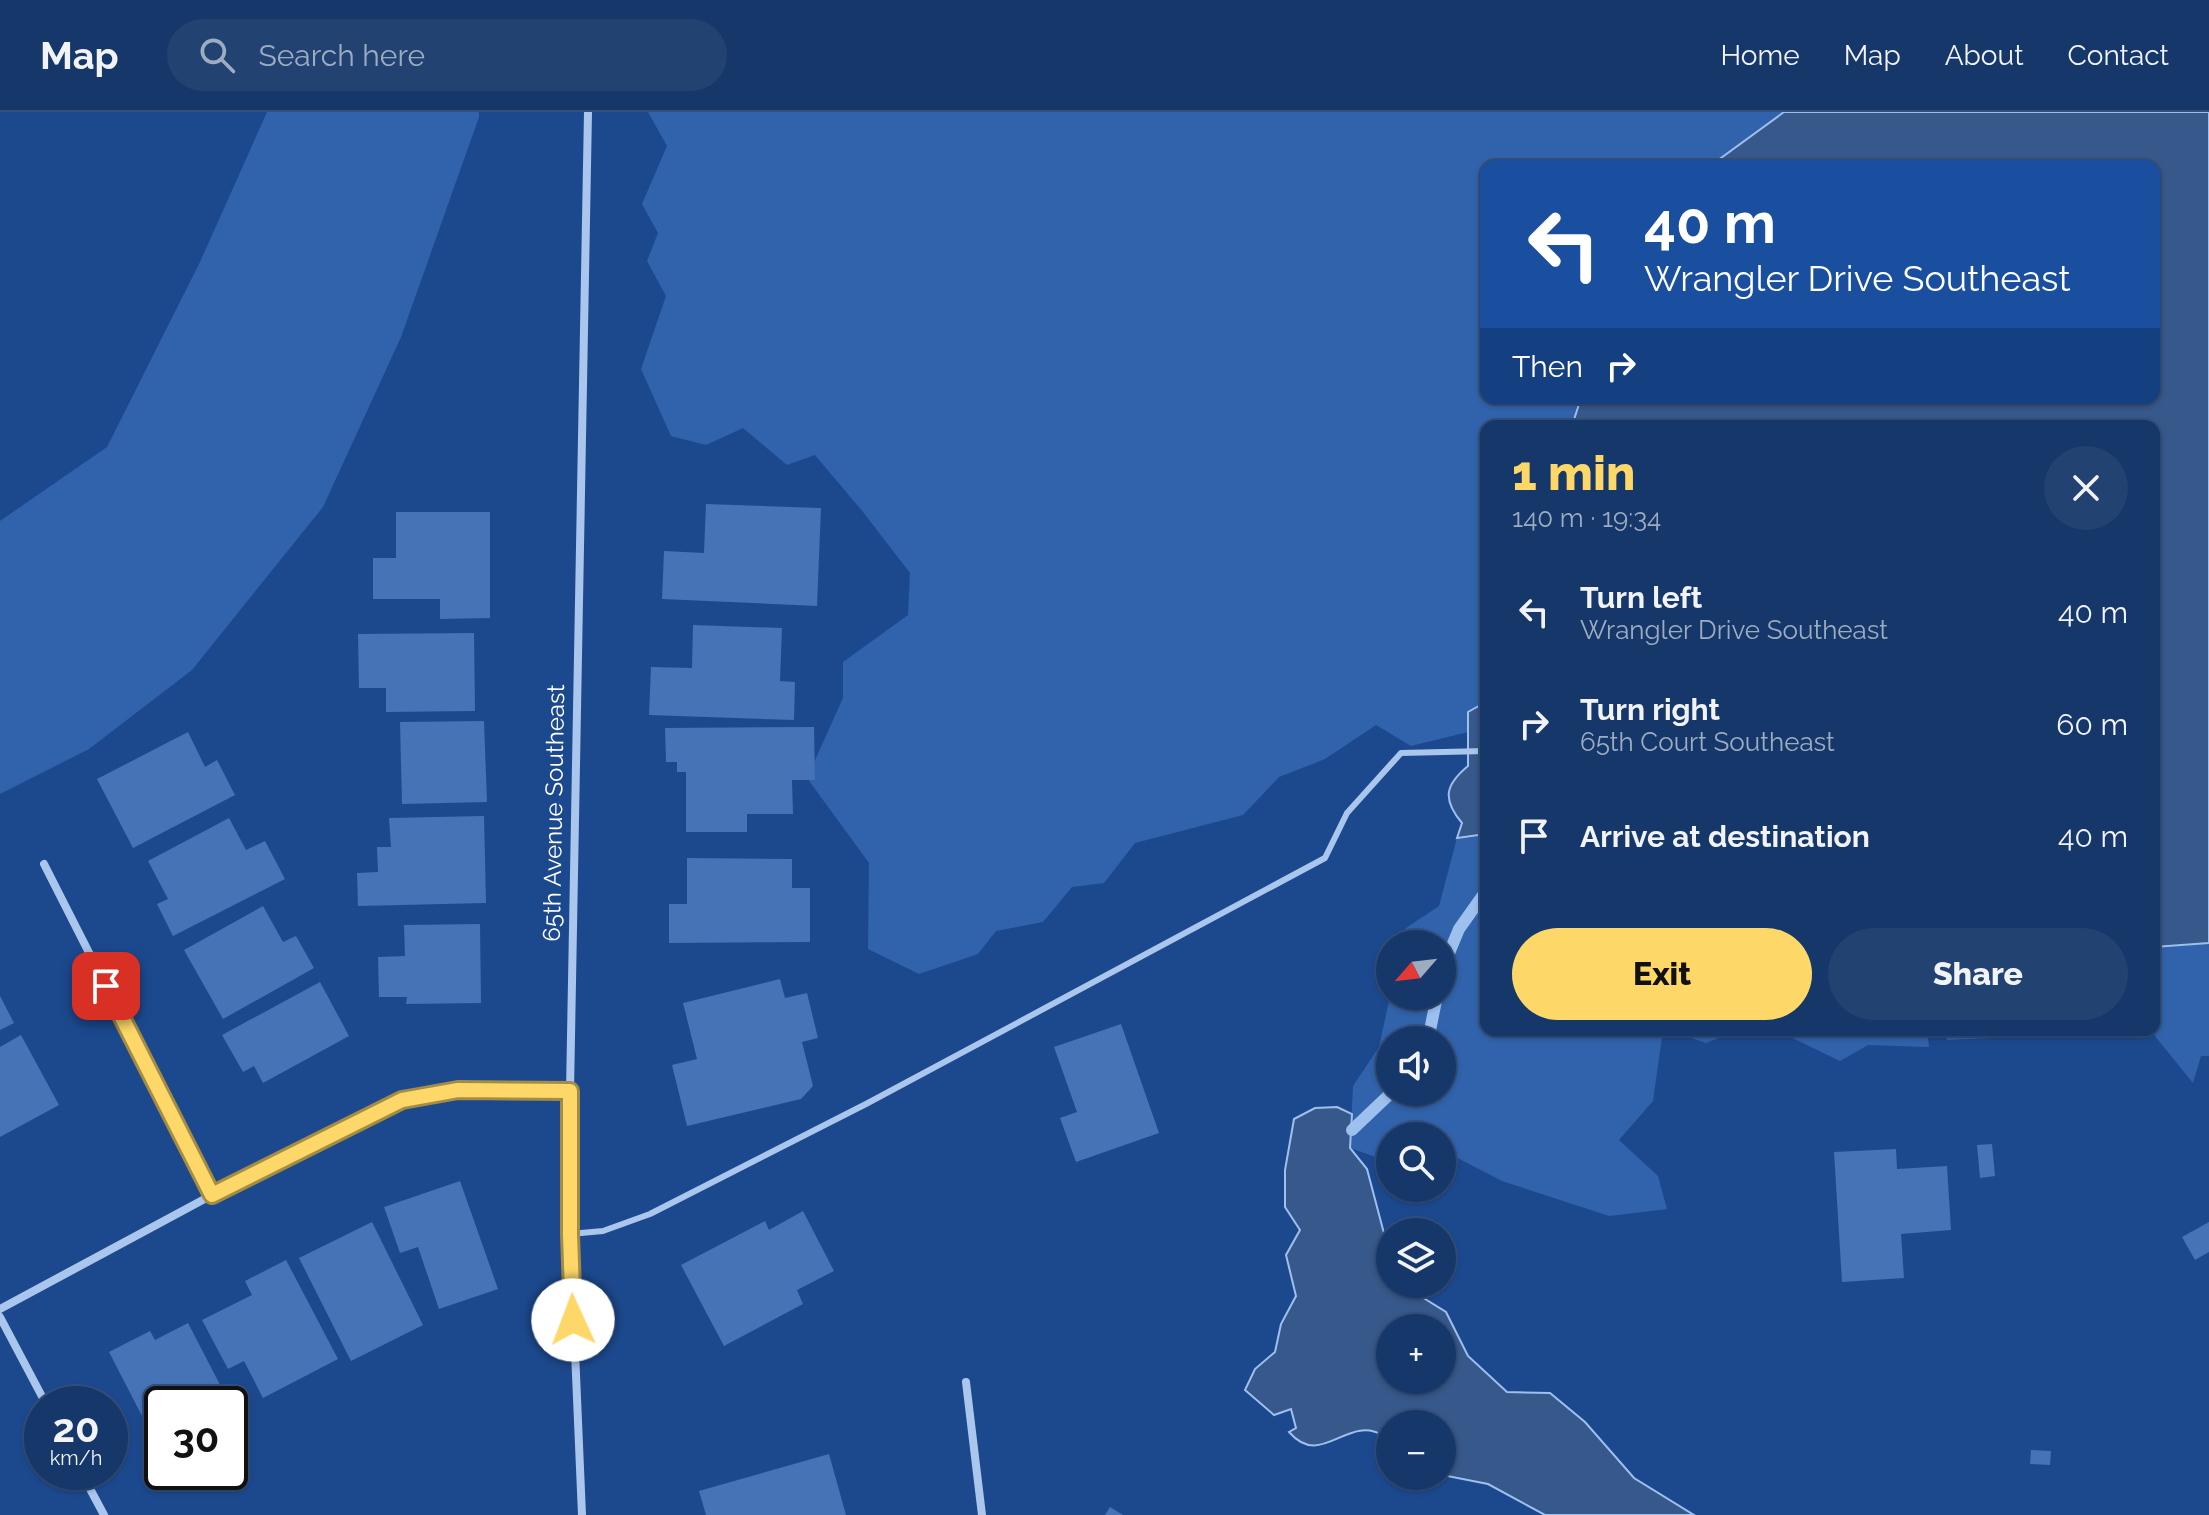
<!DOCTYPE html>
<meta charset="utf-8">
<style>
:root{--surface:#15376a;--page:#224272;--text:#f1f3f6;--muted:#9dacc1;--line:#34517e;--accent:#fdd868}
body{margin:0;font-family:Raleway,sans-serif;background:var(--page);color:var(--text);height:100vh;display:flex;flex-direction:column;font-size:30px;white-space:nowrap}
*{box-sizing:border-box;margin:0}
p{font-size:26px;color:var(--muted)}
.icon{flex:none;width:44px;height:44px;fill:none;stroke:currentColor;stroke-width:2;stroke-linecap:round;stroke-linejoin:round}
.map{position:relative;flex:1;overflow:hidden}
.sheet{position:absolute;left:1480px;top:308px;width:680px;height:616px;display:flex;flex-direction:column;background:var(--surface);border-radius:16px;box-shadow:0 2px 6px #0004,0 0 0 2px var(--line)}
.sheet>*{flex:none}
.hud{position:absolute;left:1480px;top:48px;width:680px;height:244px;border-radius:16px;box-shadow:0 2px 6px #0004,0 0 0 2px var(--line);background:#1a4fa0;color:#fff;overflow:hidden}
.needle{width:52px;rotate:242deg}
.controls{position:absolute;left:1376px;top:818px;display:grid;gap:16px}
.controls a{display:grid;place-items:center;width:80px;height:80px;border-radius:50%;background:var(--surface);box-shadow:0 2px 6px #0004,0 0 0 2px var(--line);font-size:40px}
.speed{position:absolute;left:24px;top:1274px;display:flex;gap:16px;font-size:40px;font-weight:700;text-align:center}
.speed>*{display:grid;place-content:center;width:104px;height:104px;border-radius:50%;background:var(--surface);box-shadow:0 2px 6px #0004,0 0 0 2px var(--line);line-height:1}
.speed small{font-size:20px;font-weight:400}
.speed .limit{border:4px solid #111;border-radius:12px;background:#fff;color:#111}
.pin{position:absolute;display:grid;place-items:center;width:68px;height:68px;color:#fff;margin:-34px;border-radius:16px;box-shadow:0 4px 12px #0006}
.me{position:absolute;width:88px;margin:-44px;rotate:358deg;stroke-linejoin:round;filter:drop-shadow(0 0 6px #0008)}
.turn{display:flex;align-items:center;gap:28px;height:168px;padding:0 32px;font-size:36px}
.turn .icon{width:104px;height:104px;stroke-width:2.5}
.turn b{display:block;font-size:56px;line-height:68px}
.then{display:flex;align-items:center;height:76px;padding:0 32px;background:#0003;gap:16px;font-size:30px}
.round{display:grid;place-items:center;flex:none;width:84px;height:84px;border-radius:42px;background:var(--page)}
.overview{display:flex;align-items:center;justify-content:space-between;height:136px;padding:0 32px}
h1{font-size:48px;font-weight:800;line-height:60px;color:var(--accent)}
.primary-button{display:flex;gap:16px;margin-top:auto;padding:16px 32px}
.primary-button a{flex:1;height:92px;border-radius:48px;background:var(--accent);color:#111;font-size:32px;font-weight:800;line-height:92px;text-align:center}
.primary-button a+a{background:var(--page);color:var(--text)}
ul{padding:0;list-style:none}
li{display:flex;align-items:center;gap:24px;height:112px;padding:0 32px}
li div{flex:1}
li b{display:block;font-size:30px}
li em{font-style:normal}
header{display:flex;align-items:center;gap:48px;box-sizing:border-box;height:112px;padding:0 40px;background:var(--surface);border-bottom:2px solid var(--line)}
header strong{font-size:38px}
nav{display:flex;gap:44px;margin-inline-start:auto;font-size:28px}
.search{width:560px;height:72px;background:var(--page);display:flex;align-items:center;gap:20px;box-sizing:border-box;padding:0 28px;border-radius:44px;color:var(--muted);font-size:30px}
.map>svg:first-child{display:block}
.green{fill:#3063ab;fill-rule:evenodd}
.water{fill:#37588a;stroke:#9dc0ef;stroke-width:2;fill-rule:evenodd}
.lines{fill:none;stroke-linecap:round;stroke-linejoin:round}
.stream{stroke:#9dc0ef;stroke-width:12}
.building{fill:#4573b5}
.service{stroke:#aac6ed;stroke-width:6}
.minor{stroke:#aac6ed;stroke-width:8}
.route-casing{stroke:#a48c44;stroke-width:20}
.route{stroke:#fdd868;stroke-width:14}
.labels{text-anchor:middle;stroke-width:6;stroke-linejoin:round;paint-order:stroke}
.street-label{font-size:24px;fill:#fff;stroke:#1c498e}
</style>
<header>
<strong>Map</strong>
<div class="search"><svg class="icon" aria-label="search" viewBox="0 0 24 24"><circle cx="10" cy="10" r="6"/><path d="M15 15l6 6"/></svg>Search here</div>
<nav><a>Home</a><a>Map</a><a>About</a><a>Contact</a></nav>
</header>
<div class="map">
<svg width="2209" height="1403" viewBox="0 0 2209 1403">
<rect width="100%" height="100%" fill="#1c498e"/>
<!-- green -->
<g class="green">
<path d="M267,0H479V5L401,225L323,395L192,558L89,637L0,682V409L107,335L200,150Z"/>
<path d="M648,0H1783L1710,54H1486V286H1581L1572,314H1486V590L1469,600L1468,620L1411,634L1376,613L1325,647L1279,665L1243,703L1135,731L1104,771L1072,775L1043,810L996,819L978,842L919,862L868,837L869,751L807,666L843,586V550L908,503L910,461L863,400L815,343L787,353L743,316L706,333L671,324L641,257L666,184L647,149L658,121L642,92L667,34Z"/>
<path d="M1486,722V918H1663L1653,989L1619,1028L1658,1064L1667,1097L1609,1104L1502,1069L1442,1038V1024H1390V1050L1350,1036L1353,974L1379,935L1390,884H1442V832H1402L1406,816L1439,794L1457,726ZM1390,928H1442V980H1390Z"/>
<path d="M2209,831V944H2201L2193,971L2150,918H2154V835Z"/>
<path d="M1668,918H1740L1706,931Z"/>
<path d="M1776,918H1927L1929,935L1868,933L1840,949Z"/>
<path d="M1947,918H2013L1992,926L1947,928Z"/>
</g>
<!-- water -->
<g class="water">
<path d="M1784,0H2209V831L2154,835V314H1572L1581,286H2154V54H1710Z"/>
<path d="M1486,590V722L1457,726L1462,711C1442,687 1445,673 1468,654V600Z"/>
<path d="M1337,995L1352,1002L1350,1036L1367,1057L1386,1129L1390,1138V1172H1407L1409,1177L1446,1200L1468,1244L1507,1280L1550,1281L1585,1310L1634,1366L1694,1403H1545L1488,1372L1442,1363V1312H1412L1414,1310L1403,1302L1394,1312H1390V1317L1384,1324C1347,1301 1322,1358 1289,1320L1296,1316L1291,1297L1274,1303L1245,1278L1255,1257L1275,1240L1281,1212L1296,1184L1286,1143L1300,1118L1285,1095V1058L1294,1007L1315,996ZM1390,1216H1442V1268H1390Z"/>
</g>
<g class="lines">
<!-- stream -->
<g class="stream">
<path d="M1442,858L1459,817L1486,779"/>
<path d="M1428,928L1437,884"/>
<path d="M1352,1018L1392,980"/>
</g>
</g>
<!-- building -->
<g class="building">
<path d="M706,392L821,396L817,494L662,487L664,439L704,441Z"/>
<path d="M396,400H490V506L440,507V487H373V446H396Z"/>
<path d="M693,513L782,516L780,569L795,570L794,608L649,603L651,555L692,556Z"/>
<path d="M474,521L475,599L386,600V576H359L358,522Z"/>
<path d="M484,609L487,690L402,692L400,610Z"/>
<path d="M814,615L815,668H792L793,702H747V720H686V660H677V650H666L665,616Z"/>
<path d="M188,620L205,655L217,648L235,683L133,736L97,667Z"/>
<path d="M484,704L486,791L358,794L357,761L378,760L377,735H391L389,706Z"/>
<path d="M229,706L246,738L265,729L285,767L173,824L157,792L168,787L148,749Z"/>
<path d="M687,746L792,747V776H810V830L669,831V792H687Z"/>
<path d="M263,794L283,830L296,824L314,856L223,907L184,838Z"/>
<path d="M480,812L481,891L406,892L407,885H379L378,845L405,844L404,813Z"/>
<path d="M780,867L785,886L807,881L818,926L802,930L813,974L801,987L687,1014L672,953L697,947L683,891Z"/>
<path d="M320,870L349,924L263,971L254,954L243,960L222,923Z"/>
<path d="M0,884L14,911L0,918Z"/>
<path d="M1121,912L1159,1021L1076,1050L1060,1006L1077,1000L1054,935Z"/>
<path d="M21,923L59,993L0,1025V935Z"/>
<path d="M1992,1032L1995,1064L1980,1066L1977,1033Z"/>
<path d="M1896,1037L1897,1057L1947,1054L1951,1118L1901,1122L1904,1166L1842,1170L1834,1040Z"/>
<path d="M460,1069L498,1177L439,1197L418,1135L400,1141L384,1095Z"/>
<path d="M803,1099L834,1159L797,1178L803,1192L724,1234L681,1153L765,1109L769,1118Z"/>
<path d="M372,1110L423,1213L351,1249L299,1146Z"/>
<path d="M2209,1110V1140L2195,1148L2182,1125Z"/>
<path d="M286,1148L338,1247L263,1286L244,1249L228,1257L202,1208L252,1183L245,1169Z"/>
<path d="M188,1211L230,1292H162V1333L158,1335L109,1240L150,1219L155,1228Z"/>
<path d="M2031,1338L2051,1339L2050,1353L2030,1352Z"/>
<path d="M829,1342L846,1403H706L699,1379Z"/>
<path d="M1110,1395L1123,1403H1105Z"/>
</g>
<g class="lines">
<!-- service -->
<path class="service" d="M570,1122L603,1119L650,1102L866,992L1325,746L1347,701L1401,641L1486,639"/>
<!-- minor -->
<g class="minor">
<path d="M44,752L212,1083"/>
<path d="M0,1197L212,1083L402,988L458,978L570,979"/>
<path d="M0,1205L46,1292"/>
<path d="M966,1270L982,1403"/>
<path d="M81,1360L104,1403"/>
<path d="M582,1403L570,1122V979L588,0"/>
</g>
</g>
<g class="lines">
<defs>
<path id="route" d="M106,874L212,1083L402,988L458,978L570,979V1122L573,1208"/>
</defs>
<!-- route casing -->
<use href="#route" class="route-casing"/>
<!-- route -->
<use href="#route" class="route"/>
</g>
<g class="labels">
<!-- street labels -->
<g class="street-label">
<text transform="translate(554 701) rotate(-89)" y="8">65th Avenue Southeast</text>
</g>
</g>
</svg>
<div class="controls">
<a><svg class="needle" viewBox="-14 -14 28 28"><path d="M0-13l5 13h-10z" fill="#e53935"/><path d="M0 13l5-13h-10z" fill="#9dacc1"/></svg></a>
<a><svg class="icon" aria-label="sound" viewBox="0 0 24 24"><path d="M4 9h4l5-4v14l-5-4H4zM17 9q2 3 0 6"/></svg></a>
<a><svg class="icon" aria-label="search" viewBox="0 0 24 24"><circle cx="10" cy="10" r="6"/><path d="M15 15l6 6"/></svg></a>
<a><svg class="icon" aria-label="layers" viewBox="0 0 24 24"><path d="M12 4l9 5-9 5-9-5zM3 14l9 5 9-5"/></svg></a>
<a>+</a>
<a>−</a>
</div>
<div class="speed"><div>20<small>km/h</small></div><div class="limit">30</div></div>
<div class="pin" style="left:106px;top:874px;background:#d93025"><svg class="icon" aria-label="arrive" viewBox="0 0 24 24"><path d="M6 21V4h12l-3 4 3 4H6"/></svg></div>
<svg class="me" style="left:573px;top:1208px" viewBox="-20 -20 40 40"><circle r="19" fill="#fff"/><path d="M0-13L10 11 0 6-10 11z" fill="#fdd868"/></svg>
<div class="hud">
<div class="turn"><svg class="icon" aria-label="left" viewBox="0 0 24 24"><path d="M17 20v-9H6M10 6l-5 5 5 5"/></svg><div><b>40 m</b>Wrangler Drive Southeast</div></div>
<div class="then">Then<svg class="icon" aria-label="right" viewBox="0 0 24 24"><path d="M7 20v-9h11M14 6l5 5-5 5"/></svg></div>
</div>
<section class="sheet">
<div class="overview"><div><h1>1 min</h1><p>140 m · 19:34</p></div><a class="round"><svg class="icon" aria-label="close" viewBox="0 0 24 24"><path d="M6 6l12 12M18 6L6 18"/></svg></a></div>
<ul>
<li><svg class="icon" aria-label="left" viewBox="0 0 24 24"><path d="M17 20v-9H6M10 6l-5 5 5 5"/></svg><div><b>Turn left</b><p>Wrangler Drive Southeast</p></div><em>40 m</em></li>
<li><svg class="icon" aria-label="right" viewBox="0 0 24 24"><path d="M7 20v-9h11M14 6l5 5-5 5"/></svg><div><b>Turn right</b><p>65th Court Southeast</p></div><em>60 m</em></li>
<li><svg class="icon" aria-label="arrive" viewBox="0 0 24 24"><path d="M6 21V4h12l-3 4 3 4H6"/></svg><div><b>Arrive at destination</b></div><em>40 m</em></li>
</ul>
<div class="primary-button"><a>Exit</a><a>Share</a></div>
</section>
</div>
